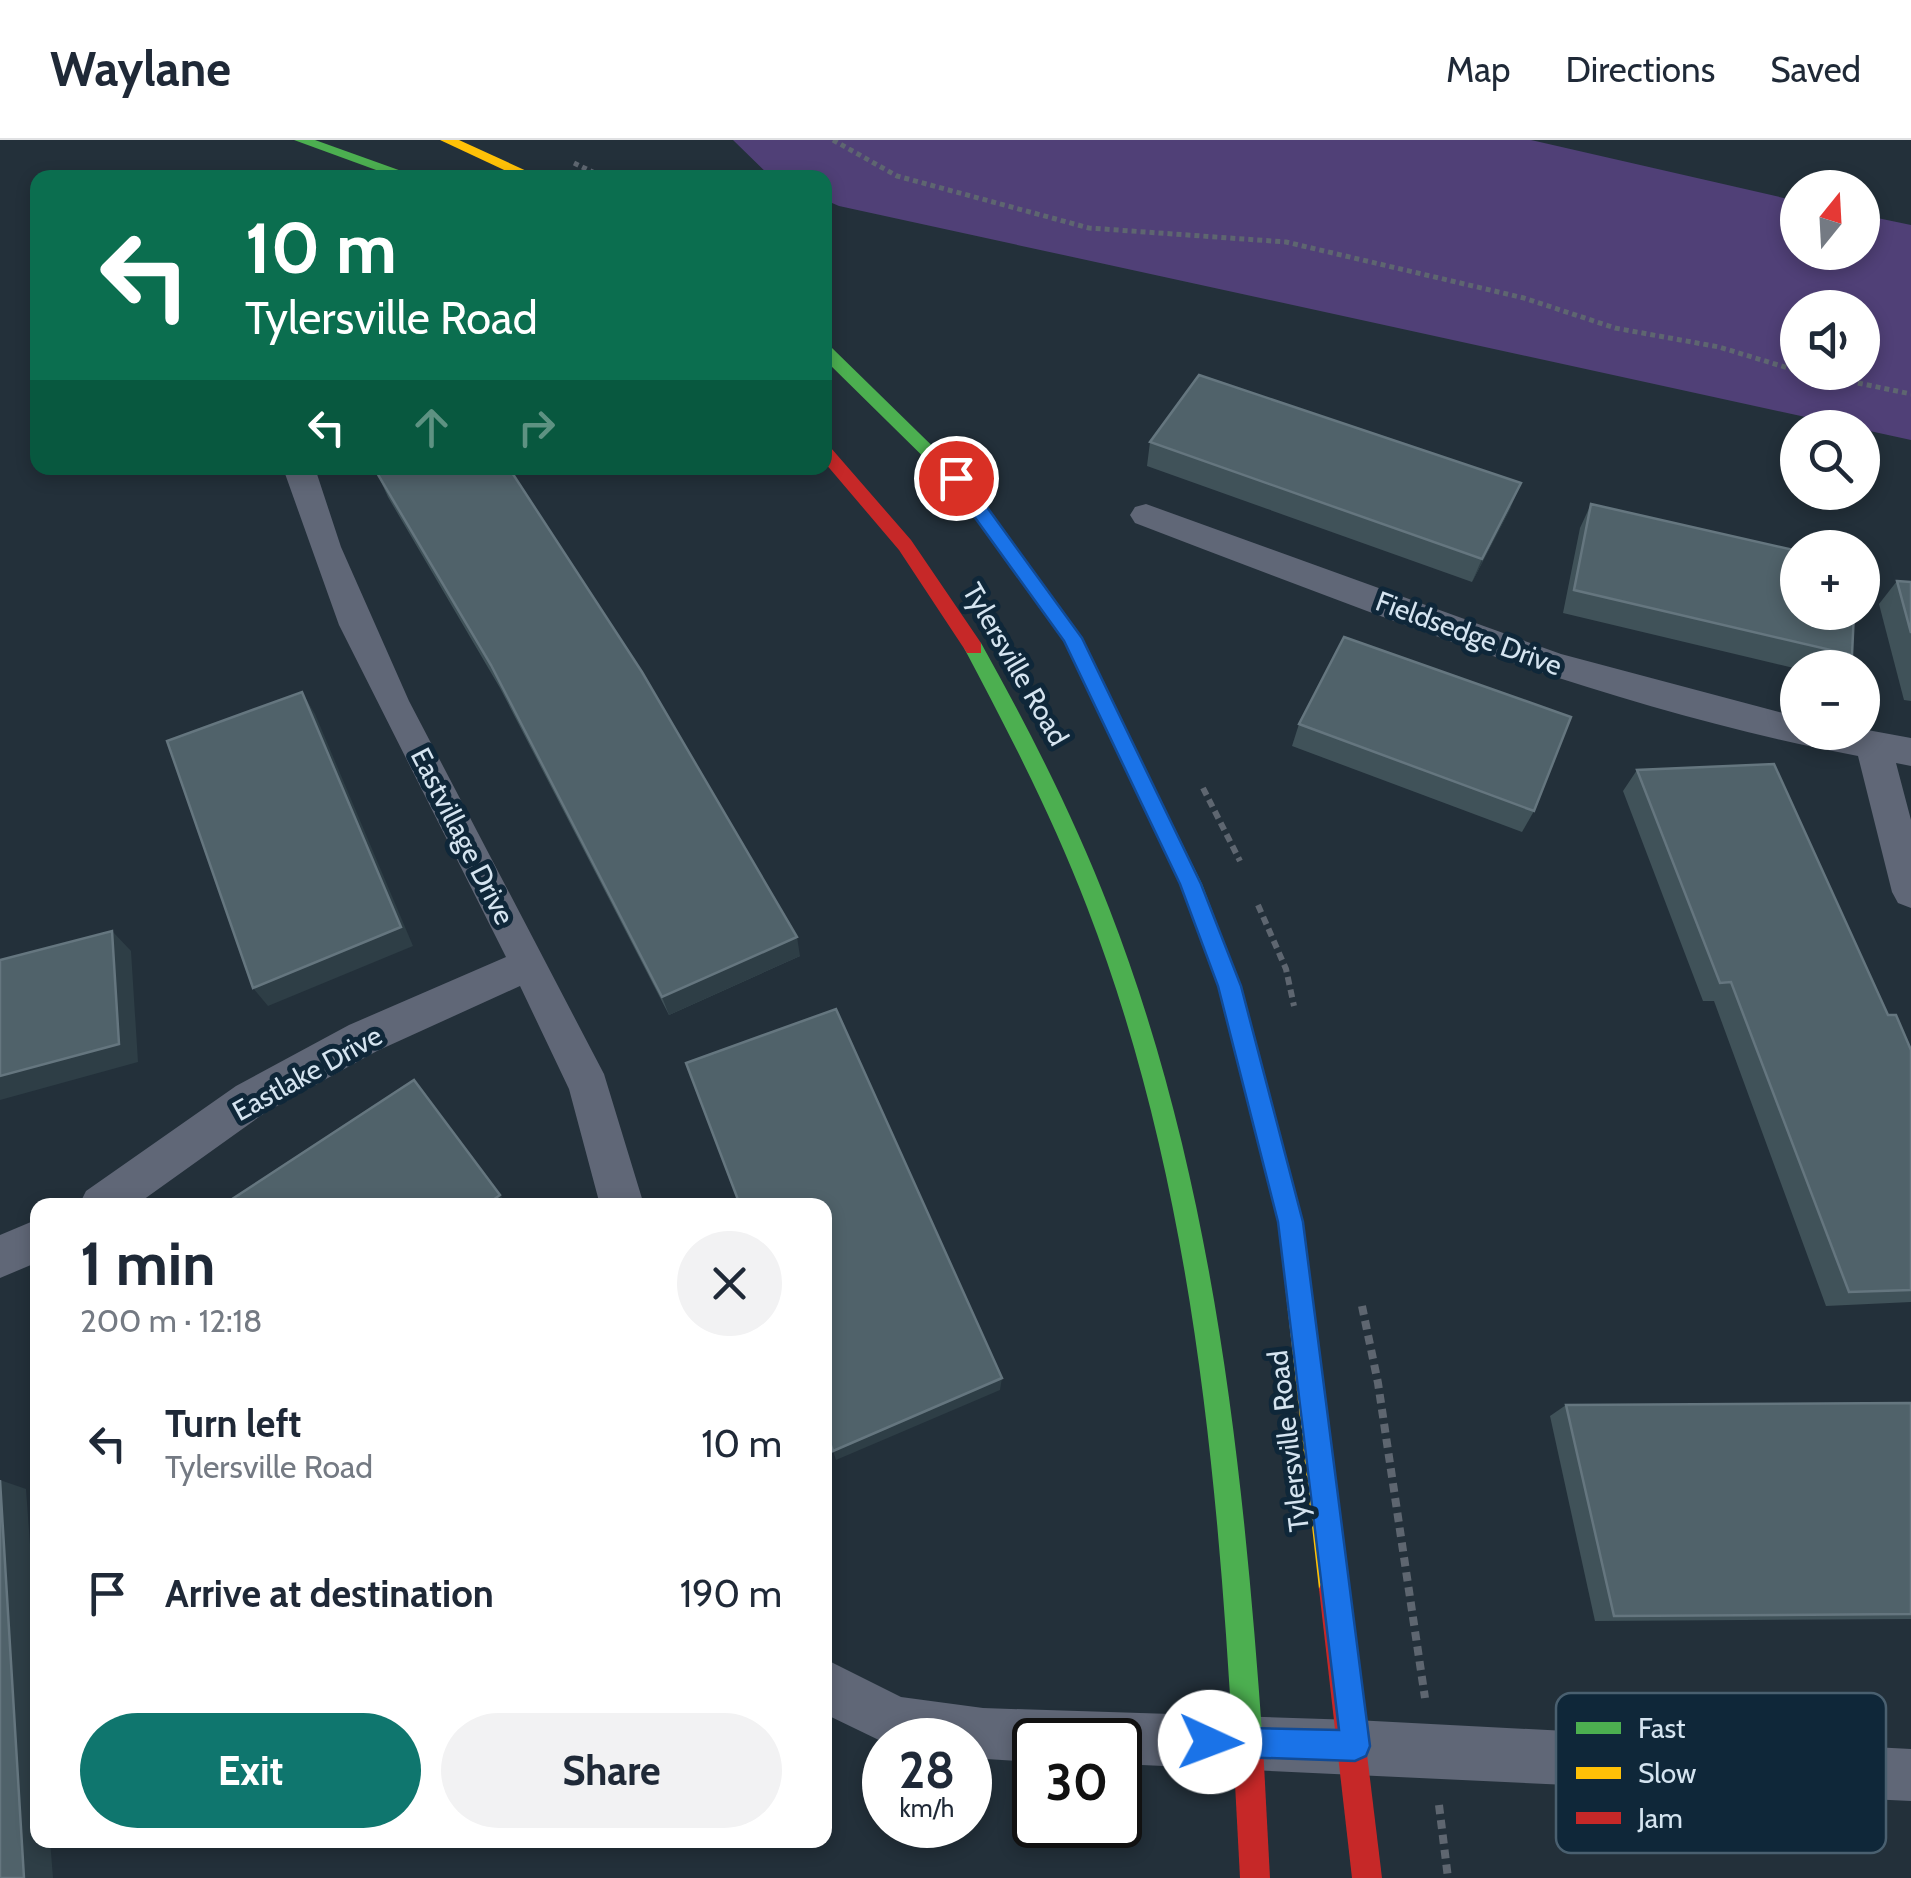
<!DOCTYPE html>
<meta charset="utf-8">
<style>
:root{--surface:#fff;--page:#f2f2f3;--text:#1f2937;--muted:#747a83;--line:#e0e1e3;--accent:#0f766e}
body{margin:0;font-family:Cabin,sans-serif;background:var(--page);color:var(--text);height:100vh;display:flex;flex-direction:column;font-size:38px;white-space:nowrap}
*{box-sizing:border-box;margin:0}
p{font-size:32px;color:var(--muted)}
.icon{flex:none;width:55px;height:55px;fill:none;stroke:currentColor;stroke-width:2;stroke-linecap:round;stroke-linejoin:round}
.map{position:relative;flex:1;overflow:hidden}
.details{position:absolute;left:30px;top:1058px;width:802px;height:650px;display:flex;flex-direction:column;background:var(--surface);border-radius:20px;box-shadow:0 5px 15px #0003}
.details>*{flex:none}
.top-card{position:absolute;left:30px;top:30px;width:802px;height:305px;border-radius:20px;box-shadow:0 5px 15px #0003;background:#0b6e4f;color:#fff;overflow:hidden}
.needle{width:65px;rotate:18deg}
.controls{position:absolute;left:1780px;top:30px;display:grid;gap:20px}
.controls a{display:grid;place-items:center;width:100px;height:100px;border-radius:50%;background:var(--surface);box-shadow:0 5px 15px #0003;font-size:50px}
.speed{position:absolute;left:862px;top:1578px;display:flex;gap:20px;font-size:50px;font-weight:700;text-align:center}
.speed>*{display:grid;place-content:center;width:130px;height:130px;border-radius:50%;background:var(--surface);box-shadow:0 5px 15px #0003;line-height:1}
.speed small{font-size:25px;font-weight:400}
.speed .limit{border:5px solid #111;border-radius:15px;background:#fff;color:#111}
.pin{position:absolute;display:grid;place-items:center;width:85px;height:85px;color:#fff;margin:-42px;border:5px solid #fff;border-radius:50%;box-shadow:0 2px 10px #0007}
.me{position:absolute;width:110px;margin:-55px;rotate:92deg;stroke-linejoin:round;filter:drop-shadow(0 0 8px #0008)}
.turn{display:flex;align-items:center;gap:35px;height:210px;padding:0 50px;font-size:45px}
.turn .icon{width:130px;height:130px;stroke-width:2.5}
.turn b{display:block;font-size:70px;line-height:85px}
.lanes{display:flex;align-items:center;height:95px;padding:0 50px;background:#0003;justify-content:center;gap:50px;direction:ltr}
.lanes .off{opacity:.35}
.round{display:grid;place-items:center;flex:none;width:105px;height:105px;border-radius:52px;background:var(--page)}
.summary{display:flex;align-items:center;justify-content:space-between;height:170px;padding:0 50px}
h1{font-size:60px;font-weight:800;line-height:75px}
.button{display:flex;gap:20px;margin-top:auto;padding:20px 50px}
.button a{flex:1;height:115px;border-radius:60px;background:var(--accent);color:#fff;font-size:40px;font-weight:800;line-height:115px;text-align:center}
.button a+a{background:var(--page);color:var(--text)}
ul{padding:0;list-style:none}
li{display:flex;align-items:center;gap:30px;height:150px;padding:0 50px}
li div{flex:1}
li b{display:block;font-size:38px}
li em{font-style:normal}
header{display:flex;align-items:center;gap:60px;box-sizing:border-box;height:140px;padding:0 50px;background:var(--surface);border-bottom:2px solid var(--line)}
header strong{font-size:48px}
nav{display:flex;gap:55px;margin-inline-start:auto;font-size:35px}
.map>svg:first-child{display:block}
.green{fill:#504077;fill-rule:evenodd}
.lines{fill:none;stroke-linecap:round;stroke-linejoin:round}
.path-far2{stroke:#5e6670;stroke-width:5;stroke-dasharray:5 4;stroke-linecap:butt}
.path-far1{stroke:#5e6670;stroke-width:6;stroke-dasharray:8 5;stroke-linecap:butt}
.path{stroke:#5e6670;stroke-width:8;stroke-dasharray:9 6;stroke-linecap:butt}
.street{fill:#606777;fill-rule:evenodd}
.fast{fill:#4caf50;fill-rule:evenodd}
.slow{fill:#ffc107;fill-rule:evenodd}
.jam{fill:#c62828;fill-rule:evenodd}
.wall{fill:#405259}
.shaded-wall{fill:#2e3e46}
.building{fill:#50626a;stroke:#65767f;stroke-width:2.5}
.route{fill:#1a73e8;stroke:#114b97;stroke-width:2.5}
.labels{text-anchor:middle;stroke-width:10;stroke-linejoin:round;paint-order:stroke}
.street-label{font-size:28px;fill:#d5e4f0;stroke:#0f2739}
.key{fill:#0f2739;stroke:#4a6070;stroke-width:2.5}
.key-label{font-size:28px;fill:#d5e4f0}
</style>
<header>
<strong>Waylane</strong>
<nav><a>Map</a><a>Directions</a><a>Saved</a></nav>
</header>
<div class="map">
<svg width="1911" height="1738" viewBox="0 0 1911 1738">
<rect width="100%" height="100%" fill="#23303a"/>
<!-- green -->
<path class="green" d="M733,0H1531L1797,61L1798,112H1862L1863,75L1911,85V300L839,66L825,60V38L771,37ZM1798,168H1862V232H1798Z"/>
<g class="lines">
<!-- path-far2 -->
<g class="path-far2">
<path d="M833,0L897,36L1089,88L1286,102L1524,158L1615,188L1719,207L1798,231"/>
<path d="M574,23L605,38"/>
<path d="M1805,232L1911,254"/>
</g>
<!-- path-far1 -->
<g class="path-far1">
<path d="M1203,648L1240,721"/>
<path d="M1258,765L1286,829L1294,866"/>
</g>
<!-- path -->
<g class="path">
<path d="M1362,1166L1378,1243L1425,1558"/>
<path d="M1439,1665L1448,1738"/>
</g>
<!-- street -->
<g class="street">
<path d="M283,328H315L341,407L409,561L604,934L644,1065H600L569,949L520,846L377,911L266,972L136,1065H79L86,1051L236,946L349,885L506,817L339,485Z"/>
<path d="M1146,364L1561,514L1798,577V592L1862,589L1911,598V626L1896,623L1911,680V768L1898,763L1892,752L1858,616C1608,569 1372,473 1135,383L1130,375L1135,367Z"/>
<path d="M38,1079V1122L0,1138V1095Z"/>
<path d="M825,1519L901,1557L983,1568L1355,1580L1911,1609V1661L1120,1624V1600H1035V1622L970,1618V1600L885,1603L825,1574Z"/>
</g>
<!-- fast -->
<g class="fast">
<path d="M294,0H315L421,38H398Z"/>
<path d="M825,206L831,207L962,335L1079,493L1202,744L1241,846L1258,914L1255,921L1247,924L1239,921L1236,914L1219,846L1180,744L1064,501L950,343L825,220Z"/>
<path d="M974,501L981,503C1029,589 1074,677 1109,768C1213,1036 1243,1322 1263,1606L1258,1616L1248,1621L1238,1616L1233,1606C1217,1323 1190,1034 1087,767C1053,678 1009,593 964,508Z"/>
</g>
<!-- slow -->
<g class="slow">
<path d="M440,0H459L542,38H521Z"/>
<path d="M1247,904L1255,907L1258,914L1302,1082L1347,1449L1343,1459L1333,1463L1323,1459L1319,1449L1278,1082L1236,914L1239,907Z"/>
</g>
<!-- jam -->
<g class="jam">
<path d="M825,306L831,308L911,400L981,503V513H967L899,410L825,323Z"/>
<path d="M1333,1435L1343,1439L1347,1449L1382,1738H1352L1319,1449L1323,1439Z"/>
<path d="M1248,1591L1258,1596L1263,1606L1270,1738H1240L1233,1606L1238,1596Z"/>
</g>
</g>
<!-- wall -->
<g class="wall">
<path d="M1150,302L1511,367L1472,442L1147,326Z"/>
<path d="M377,333L800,816L669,875L500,548L388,357Z"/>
<path d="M1591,364L1852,515L1842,528H1798V529L1563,473L1580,388Z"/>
<path d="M1897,441L1911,442V561L1904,560L1879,464Z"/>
<path d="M1299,584L1534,671L1522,692L1292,606Z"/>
<path d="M1637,630L1888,875L1911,910V1162L1826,1166L1714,861H1703L1623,651Z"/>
<path d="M1911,1263V1479L1595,1481L1550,1276L1566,1265Z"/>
</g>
<!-- shaded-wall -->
<g class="shaded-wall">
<path d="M1521,343L1511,367L1472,442L1482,419Z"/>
<path d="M302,552L315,574L413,806L268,866L253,848Z"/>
<path d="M112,791L131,811L138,922L0,960V936Z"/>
<path d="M797,797L800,816L669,875L662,857Z"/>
<path d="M500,1055L508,1065H486Z"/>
<path d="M1002,1238L1000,1250L836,1320L833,1311Z"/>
<path d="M0,1340L26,1349L38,1514V1700H50L53,1738H24Z"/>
</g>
<!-- building -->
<g class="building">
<path d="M1199,235L1521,343L1482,419L1150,302Z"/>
<path d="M377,328H509L642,532L797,797L662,857L491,525L377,333Z"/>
<path d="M1591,364L1798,411V472H1854L1852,515L1574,450Z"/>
<path d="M1897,441L1911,442V493Z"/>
<path d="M1344,497L1571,577L1534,671L1299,584Z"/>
<path d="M302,552L401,787L253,848L167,601Z"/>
<path d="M1774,624L1888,875H1896L1911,910V1150L1849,1152L1731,842L1720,843L1637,630Z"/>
<path d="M112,791L119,904L0,936V820Z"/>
<path d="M836,869L1002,1238L833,1311L825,1289V1065H740L686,923Z"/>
<path d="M414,940L500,1055L486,1065H223Z"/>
<path d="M1911,1263V1474L1614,1476L1566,1265Z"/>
<path d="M0,1340L24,1738H0Z"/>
</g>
<!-- route -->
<path class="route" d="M956,332L963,334L1082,498L1201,744L1241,846L1303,1082L1370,1606L1366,1616L1355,1621L1210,1616L1200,1612L1195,1602L1200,1591L1210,1587L1339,1590L1278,1082L1218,846L1180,744L1064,501L950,343V334Z"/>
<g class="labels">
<!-- street labels -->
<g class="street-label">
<text transform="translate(1469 493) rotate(20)" y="10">Fieldsedge Drive</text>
<text transform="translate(1016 524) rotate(60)" y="10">Tylersville Road</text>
<text transform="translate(463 696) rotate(63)" y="10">Eastvillage Drive</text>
<text transform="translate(307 933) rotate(-29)" y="10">Eastlake Drive</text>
<text transform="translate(1288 1301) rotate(-97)" y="10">Tylersville Road</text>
</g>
</g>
<!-- legend -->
<rect x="1556" y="1553" width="330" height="160" rx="15" class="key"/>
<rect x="1576" y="1582" width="45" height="12" fill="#4caf50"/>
<rect x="1576" y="1627" width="45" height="12" fill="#ffc107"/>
<rect x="1576" y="1672" width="45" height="12" fill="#c62828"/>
<g class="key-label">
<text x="1638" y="1598">Fast</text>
<text x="1638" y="1643">Slow</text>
<text x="1638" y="1688">Jam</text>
</g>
</svg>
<div class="controls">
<a><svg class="needle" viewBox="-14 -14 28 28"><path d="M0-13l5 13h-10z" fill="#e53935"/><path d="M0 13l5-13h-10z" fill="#747a83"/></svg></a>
<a><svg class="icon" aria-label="sound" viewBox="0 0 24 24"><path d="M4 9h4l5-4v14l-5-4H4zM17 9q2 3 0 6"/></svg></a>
<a><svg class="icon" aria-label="search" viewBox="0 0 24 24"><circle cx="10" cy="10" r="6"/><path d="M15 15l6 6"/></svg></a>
<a>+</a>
<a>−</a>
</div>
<div class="speed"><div>28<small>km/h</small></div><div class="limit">30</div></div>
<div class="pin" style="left:956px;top:338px;background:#d93025"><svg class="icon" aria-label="arrive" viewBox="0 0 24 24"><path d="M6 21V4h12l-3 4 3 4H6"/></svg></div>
<svg class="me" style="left:1210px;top:1602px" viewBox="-20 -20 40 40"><circle r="19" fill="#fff"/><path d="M0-13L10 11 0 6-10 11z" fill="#1a73e8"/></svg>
<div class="top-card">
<div class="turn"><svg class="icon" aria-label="left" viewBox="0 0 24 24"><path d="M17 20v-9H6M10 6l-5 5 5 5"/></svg><div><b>10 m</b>Tylersville Road</div></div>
<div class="lanes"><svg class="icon" aria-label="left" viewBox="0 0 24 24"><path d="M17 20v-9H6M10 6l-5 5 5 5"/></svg><svg class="icon off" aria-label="ahead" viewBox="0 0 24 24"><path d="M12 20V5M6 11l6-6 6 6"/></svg><svg class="icon off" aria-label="right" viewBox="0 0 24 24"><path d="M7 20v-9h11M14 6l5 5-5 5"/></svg></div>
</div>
<section class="details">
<div class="summary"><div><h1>1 min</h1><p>200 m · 12:18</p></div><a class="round"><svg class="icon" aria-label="close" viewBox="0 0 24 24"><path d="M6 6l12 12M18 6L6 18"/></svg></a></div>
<ul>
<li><svg class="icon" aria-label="left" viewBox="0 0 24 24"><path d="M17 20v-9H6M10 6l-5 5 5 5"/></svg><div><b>Turn left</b><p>Tylersville Road</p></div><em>10 m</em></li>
<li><svg class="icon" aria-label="arrive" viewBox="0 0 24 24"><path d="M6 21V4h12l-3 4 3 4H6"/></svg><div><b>Arrive at destination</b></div><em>190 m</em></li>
</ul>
<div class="button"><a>Exit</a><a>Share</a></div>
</section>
</div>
